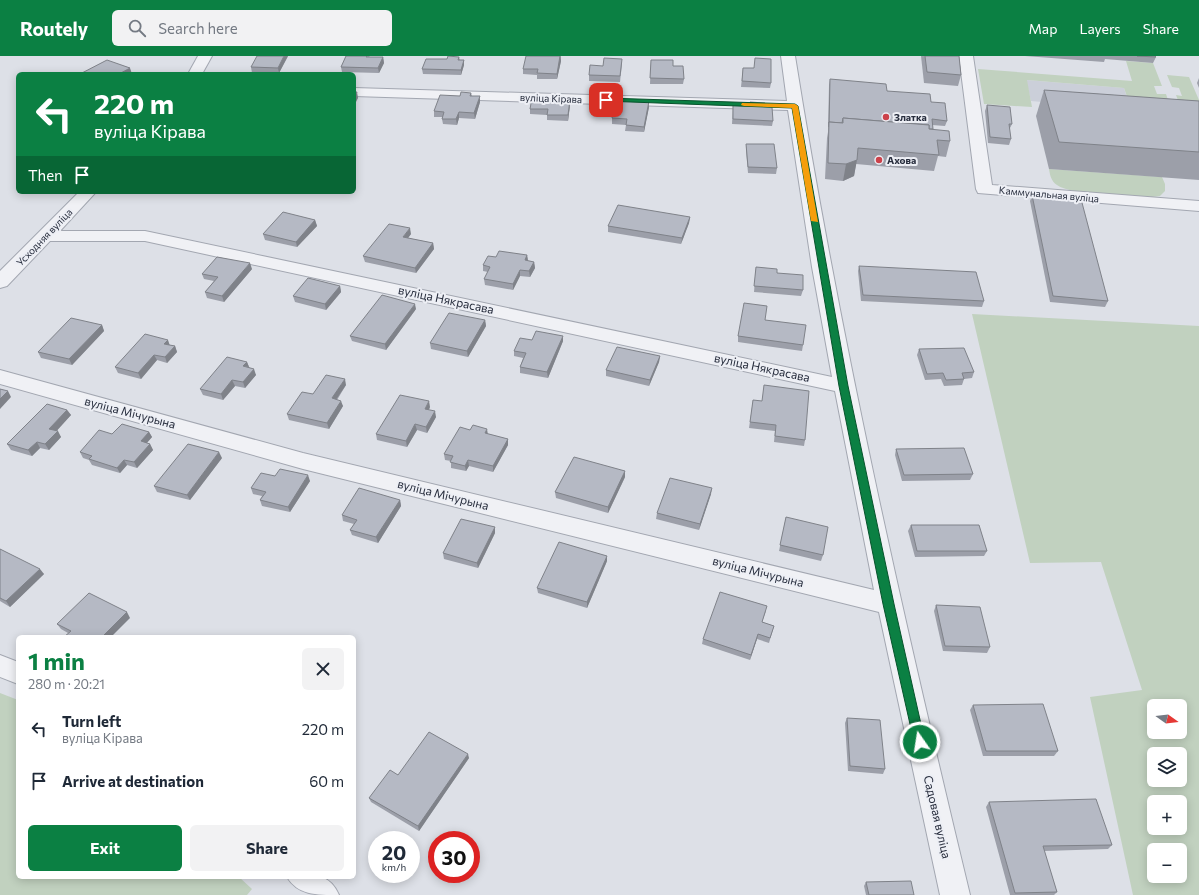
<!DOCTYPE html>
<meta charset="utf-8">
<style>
:root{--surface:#fff;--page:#f2f2f3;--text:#1f2937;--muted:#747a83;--accent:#0b8043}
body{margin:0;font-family:Commissioner,sans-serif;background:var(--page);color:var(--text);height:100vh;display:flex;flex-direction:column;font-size:15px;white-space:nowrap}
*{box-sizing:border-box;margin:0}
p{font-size:13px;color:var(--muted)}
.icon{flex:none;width:22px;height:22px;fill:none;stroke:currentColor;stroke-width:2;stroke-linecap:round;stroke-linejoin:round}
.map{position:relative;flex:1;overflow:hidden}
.panel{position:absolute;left:16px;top:579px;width:340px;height:244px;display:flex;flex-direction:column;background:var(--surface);border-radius:6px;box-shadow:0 2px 10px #0003}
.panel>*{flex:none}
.guide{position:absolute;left:16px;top:16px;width:340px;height:122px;border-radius:6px;box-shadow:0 2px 10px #0003;background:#0b8043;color:#fff;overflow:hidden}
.needle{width:26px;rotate:104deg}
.fabs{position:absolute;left:1147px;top:643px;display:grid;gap:8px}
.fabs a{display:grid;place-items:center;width:40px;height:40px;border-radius:6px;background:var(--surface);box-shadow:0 2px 10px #0003;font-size:20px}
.speed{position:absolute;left:368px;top:775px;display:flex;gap:8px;font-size:20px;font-weight:700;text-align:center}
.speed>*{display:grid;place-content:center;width:52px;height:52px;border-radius:50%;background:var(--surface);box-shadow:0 2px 10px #0003;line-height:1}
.speed small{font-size:10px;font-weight:400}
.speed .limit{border:6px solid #d22;background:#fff;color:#111}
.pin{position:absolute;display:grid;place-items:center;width:34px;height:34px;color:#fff;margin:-17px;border-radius:8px;box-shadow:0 2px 6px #0006}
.me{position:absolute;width:44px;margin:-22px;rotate:347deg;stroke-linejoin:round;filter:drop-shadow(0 0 3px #0008)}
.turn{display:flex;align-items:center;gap:14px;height:84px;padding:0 12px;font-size:18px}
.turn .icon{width:52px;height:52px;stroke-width:2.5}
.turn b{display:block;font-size:28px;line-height:34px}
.then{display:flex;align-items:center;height:38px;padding:0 12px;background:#0003;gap:8px;font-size:15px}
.round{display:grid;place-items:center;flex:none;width:42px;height:42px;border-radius:6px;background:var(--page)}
.summary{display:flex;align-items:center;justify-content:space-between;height:68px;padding:0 12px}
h1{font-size:24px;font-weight:700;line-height:30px;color:var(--accent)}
.cta{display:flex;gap:8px;margin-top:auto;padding:8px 12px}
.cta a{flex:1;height:46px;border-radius:6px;background:var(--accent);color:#fff;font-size:16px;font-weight:700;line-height:46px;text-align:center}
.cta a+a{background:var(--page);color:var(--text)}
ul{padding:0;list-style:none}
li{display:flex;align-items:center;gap:12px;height:52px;padding:0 12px}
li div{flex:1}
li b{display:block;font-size:15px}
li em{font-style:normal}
header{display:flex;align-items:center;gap:24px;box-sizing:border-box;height:56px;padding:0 20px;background:var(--accent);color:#fff}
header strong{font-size:19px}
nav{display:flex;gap:22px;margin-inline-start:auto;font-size:14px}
.search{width:280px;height:36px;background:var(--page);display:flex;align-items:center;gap:10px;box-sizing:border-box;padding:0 14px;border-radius:6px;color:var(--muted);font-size:15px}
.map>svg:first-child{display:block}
.built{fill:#cbcfd9}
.green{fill:#c1d1bf;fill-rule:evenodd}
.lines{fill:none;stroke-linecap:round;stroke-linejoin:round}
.minor-casing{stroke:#a3a7b1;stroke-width:2}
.minor{fill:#f0f1f5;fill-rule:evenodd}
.wall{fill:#9c9fa9}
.shaded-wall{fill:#7f8289}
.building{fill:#b5b9c4;stroke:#7f8289}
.route{fill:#0b8043;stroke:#07532c}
.slow{fill:#f59e0b}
.poi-dot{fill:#cc424b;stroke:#edeff5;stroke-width:1.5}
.labels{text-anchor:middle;stroke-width:4;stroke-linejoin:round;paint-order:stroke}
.far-street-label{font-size:10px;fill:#272d3d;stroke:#edeff5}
.far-poi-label{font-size:10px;font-weight:bold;fill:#272d3d;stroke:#edeff5;text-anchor:start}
.street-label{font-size:12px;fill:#272d3d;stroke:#edeff5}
</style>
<header>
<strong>Routely</strong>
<div class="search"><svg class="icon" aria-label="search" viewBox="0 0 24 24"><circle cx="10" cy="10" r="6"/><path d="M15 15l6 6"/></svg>Search here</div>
<nav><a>Map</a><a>Layers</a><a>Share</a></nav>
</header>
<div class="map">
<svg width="1199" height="839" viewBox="0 0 1199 839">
<rect width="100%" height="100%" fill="#dde0e7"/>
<!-- built -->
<path class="built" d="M1026,24L1124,32L1131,54L1031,45Z"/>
<!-- green -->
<g class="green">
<path d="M1126,5L1153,7L1162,30H1154L1157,38H1166L1169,47L1133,58L1124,32L1027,24L1032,51L984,48L978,13L1132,25Z"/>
<path d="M1167,19L1189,21L1199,44V49L1179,47L1176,39L1182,40L1179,32L1172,31Z"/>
<path d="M1049,113L1162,121L1165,128V135L1160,140L1152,141C1131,139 1072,140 1057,129C1051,125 1050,119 1049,113Z"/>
<path d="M972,258L1199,270V839H1133L1090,641L1142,634L1101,506L1030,507ZM1154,650H1180V676H1154ZM1154,698H1180V724H1154ZM1154,746H1180V772H1154ZM1154,794H1180V820H1154Z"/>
<path d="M0,637L18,644V821H239L252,833L247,839H0Z"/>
</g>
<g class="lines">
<defs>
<g id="minor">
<path d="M198,0H212L202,18H188Z"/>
<path d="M781,0H795C840,283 903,561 970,839H940L879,556L303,413L0,328V314L303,397L874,534L835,335L145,185H50L7,230L0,232V215L79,136H96L60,175H145L832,321L812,211L788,54L354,40V32L787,45Z"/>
<path d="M959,0H973L992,129L1199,145V155L978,137L976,133Z"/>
<path d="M0,599L18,606V628L0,621Z"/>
<path d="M287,821C311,821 328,814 339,839C315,839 298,839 287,821Z"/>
</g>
</defs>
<!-- minor casing -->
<use href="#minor" class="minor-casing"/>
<!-- minor -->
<use href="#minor" class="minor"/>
</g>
<!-- wall -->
<g class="wall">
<path d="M288,0L279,17H252L251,11Z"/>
<path d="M346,0H370L369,1H383L384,7L379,17L342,16L341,11Z"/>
<path d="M561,0V5L557,23H537V19L523,18V13Z"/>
<path d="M921,0H959L961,19L958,30L924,27Z"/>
<path d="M1025,0H1155L1156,1L1153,7L1105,3L1104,6Z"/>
<path d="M459,1L460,4H464V9L461,19L423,18L422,13L447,3Z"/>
<path d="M651,4L673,10L684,23L683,28H650Z"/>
<path d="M622,8L620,26L589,25V19L603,10Z"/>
<path d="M743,12L771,27L770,32L741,31Z"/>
<path d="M1199,22V32L1197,27Z"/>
<path d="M830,23L887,35L931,46L947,65L945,70L932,69L933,73L950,85L946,101L938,100L934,115L856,108L854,120L843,125L825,123L827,82L828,76L829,29Z"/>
<path d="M1044,34L1199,45V124L1049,113L1036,60Z"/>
<path d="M471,37L472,40L480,46L475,63L459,62L457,69L443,68L442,63V61H434V55L460,40Z"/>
<path d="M750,46L765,50L773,65L772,70L732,68L733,49L750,50Z"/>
<path d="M570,49L568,65L547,64V59L530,58V53Z"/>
<path d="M987,49L1012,68L1009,74L1011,83L1009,89L988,87L985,55Z"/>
<path d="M649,51L644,76L625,75L626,69L612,68V62Z"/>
<path d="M746,88L777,112L776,118L748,117L746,94Z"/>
<path d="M187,136H199L197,138Z"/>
<path d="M1032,139L1108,245L1105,251L1050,246L1030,145Z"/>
<path d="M690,161L689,167L681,188L608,176V170Z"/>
<path d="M315,164L317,170L297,191L265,184L263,178Z"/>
<path d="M411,178L408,182L433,187L434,193L416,217L365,206L363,200Z"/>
<path d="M527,199L528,205L534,206L535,212L530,221L520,220L513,234L485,229L484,223L488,216L483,215V209L496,201Z"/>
<path d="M859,210L984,245L982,251L861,245L858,215Z"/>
<path d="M756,211L777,217L803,234L801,240L754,236Z"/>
<path d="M252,213L224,246L207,242L205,236L214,225L204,223L202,218Z"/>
<path d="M340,230L341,236L326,254L295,246L293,240Z"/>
<path d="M416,253L386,294L352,285L350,280Z"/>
<path d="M485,264L486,270L468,301L431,293L430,287Z"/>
<path d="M765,264L803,289L802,295L738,286V280Z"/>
<path d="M102,269L104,275L72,309L41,302L38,296Z"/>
<path d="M532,284L563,285L548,322L520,317V311L523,302L514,300V295Z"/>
<path d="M170,289L175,290L177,296L167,307L157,304L141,323L118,317L115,311Z"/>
<path d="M919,293L974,316L972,322L964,323L962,329L944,330L941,323L925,324L917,299Z"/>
<path d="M660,300L659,306L649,330L606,320V314Z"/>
<path d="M247,306L249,311L256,319L245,332L235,330L223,344L203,339L200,333Z"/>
<path d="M346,329L337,344L343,350L329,373L289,364L287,358L313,338Z"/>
<path d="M753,344L805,384L804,390L774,386L775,375L749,372Z"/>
<path d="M430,351L429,354L436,361L427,377L417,374L407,391L377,384L376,378Z"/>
<path d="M67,354L71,359L56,375L61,381L49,394L40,392L32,400L11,394L7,388Z"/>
<path d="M149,376L152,381L147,387L150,388L153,394L137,412L127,409L120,417L92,409L89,404L83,402L80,396L112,378Z"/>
<path d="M488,378L508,383V389L493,416L469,410L466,415L451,412V405L445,404L444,398Z"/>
<path d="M896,393L973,418L970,424L902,425L895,399Z"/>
<path d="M222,402L190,444L157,436L154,430Z"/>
<path d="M275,420L310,425L290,456L262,450L260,444L262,440L253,438L251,432Z"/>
<path d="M625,421L608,457L556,442L555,436Z"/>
<path d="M711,438L699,474L656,463L657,457Z"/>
<path d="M400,444L401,450L378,487L352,479L350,474L354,468L343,465L342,459Z"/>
<path d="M786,461L823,499L821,505L779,495Z"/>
<path d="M911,469L987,495L984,500L915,501L908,475Z"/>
<path d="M495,471V477L478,512L444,503L443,497Z"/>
<path d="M0,493L44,518L10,551L0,545Z"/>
<path d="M607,505L587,552L538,537L537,532Z"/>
<path d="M936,549L990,591L987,597L943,595L934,555Z"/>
<path d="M766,555L762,566L774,570L769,587L757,583L750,604L702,588L703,583Z"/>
<path d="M130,562L68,577L61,573L57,568Z"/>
<path d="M973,649L1058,695L1054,700H983L970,654Z"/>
<path d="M847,662L885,713L883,718L848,715L845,667Z"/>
<path d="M469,702L419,775L371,746L369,742L398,719Z"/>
<path d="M989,746L1112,789L1108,793L1044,795L1057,836L1054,839H1010L986,751Z"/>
<path d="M866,826L914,839H866L864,830Z"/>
</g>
<!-- shaded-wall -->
<g class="shaded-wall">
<path d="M284,0H288L279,17L278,12Z"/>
<path d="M560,0L561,5L557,23V18Z"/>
<path d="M383,1L384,7L379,17L378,12Z"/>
<path d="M464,4V9L461,19V14Z"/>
<path d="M130,12L132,18H119Z"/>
<path d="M357,36L358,42L354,50V42Z"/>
<path d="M480,40V46L475,63L474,57Z"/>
<path d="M570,43V49L568,65V59Z"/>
<path d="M649,45V51L644,76V71Z"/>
<path d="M459,56V62L457,69L456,63Z"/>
<path d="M857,104L854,120L843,125L846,108Z"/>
<path d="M690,161L689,167L681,188L682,182Z"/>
<path d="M315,164L317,170L297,191L296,186Z"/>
<path d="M410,172L411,178L404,187L403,181Z"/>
<path d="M433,187L434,193L416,217L415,212Z"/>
<path d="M527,199L528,205L525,204Z"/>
<path d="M534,206L535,212L530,221L529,215Z"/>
<path d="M250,207L252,213L224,246L222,240Z"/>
<path d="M520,214V220L513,234V228Z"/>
<path d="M340,230L341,236L326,254L325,248Z"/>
<path d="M415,248L416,253L386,294L385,288Z"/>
<path d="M485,264L486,270L468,301L467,295Z"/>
<path d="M102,269L104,275L72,309L69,303Z"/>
<path d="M563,280V285L548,322L547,316Z"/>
<path d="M168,284L170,290L164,288Z"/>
<path d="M175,290L177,296L167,307L165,301Z"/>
<path d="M154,299L157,304L141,323L138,317Z"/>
<path d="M660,300L659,306L649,330L650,324Z"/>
<path d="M247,306L249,311L243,310Z"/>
<path d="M254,313L256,319L245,332L243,326Z"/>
<path d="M345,323L346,329L333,348L332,342Z"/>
<path d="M232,324L235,330L223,344L221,338Z"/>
<path d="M8,335L11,341L0,353V343Z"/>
<path d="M341,345L343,350L329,373L327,367Z"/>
<path d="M429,345L430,351L426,359L425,353Z"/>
<path d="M67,354L71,359L53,379L49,373Z"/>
<path d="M435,355L436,361L427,377L426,371Z"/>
<path d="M415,368L417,374L407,391L406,385Z"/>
<path d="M487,373L488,379L485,377Z"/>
<path d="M58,375L61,381L49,394L45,388Z"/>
<path d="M149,376L152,381L143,391L141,385Z"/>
<path d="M508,383V389L493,416V410Z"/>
<path d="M37,386L40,392L32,400L28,394Z"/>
<path d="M150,388L153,394L137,412L134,406Z"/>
<path d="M219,396L222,402L190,444L187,439Z"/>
<path d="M124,404L127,409L120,417L117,412Z"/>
<path d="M468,404L469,410L466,415L465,410Z"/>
<path d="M625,415V421L608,457V451Z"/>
<path d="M308,419L310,425L290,456L288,451Z"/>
<path d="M712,432L711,438L699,474L700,468Z"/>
<path d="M400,444L401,450L378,487L376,481Z"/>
<path d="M495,471V477L478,512L477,507Z"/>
<path d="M607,500V505L587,552V546Z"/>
<path d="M40,513L44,518L10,551L6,545Z"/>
<path d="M127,556L130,562L111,581H102Z"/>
<path d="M758,578L757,583L750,604L751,599Z"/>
<path d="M468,698L469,702L419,775L418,770Z"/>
</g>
<!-- building -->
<g class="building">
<path d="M257,0H284L278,12L251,11Z"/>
<path d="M346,0H367L366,1H383L378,12L341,11Z"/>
<path d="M448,0L459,1L458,4H464L461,14L422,13L426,3H447Z"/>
<path d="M526,0H560L557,18L537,17L538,13H523Z"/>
<path d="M925,0H959L961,19L927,16Z"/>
<path d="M1137,0H1155L1156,1Z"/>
<path d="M604,2L622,3L620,20L589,19L590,9L603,10Z"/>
<path d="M755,2L771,3V27L742,25L743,12H754Z"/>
<path d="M107,4L130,12L119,18H80Z"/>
<path d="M651,4H673V10H683L684,23L650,22Z"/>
<path d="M830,23L886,28L887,35L930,38L931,46L945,47L947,65L932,63L933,73H929V69L843,62L842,67L829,66V71Z"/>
<path d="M1044,34L1199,45V96L1059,86Z"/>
<path d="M354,36H357L354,42Z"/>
<path d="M461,36L471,37L470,40H480L474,57L459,56L456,63H442L444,56L434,55L440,39L460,40Z"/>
<path d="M532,42L570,43L568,59H547L548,53H530Z"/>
<path d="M616,43L649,45L644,71L626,69L627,63L612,62Z"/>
<path d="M750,46L765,47V50L772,51L773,65L733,63V49L750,50Z"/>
<path d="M987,49L1010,51L1012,68H1009L1011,83L990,81Z"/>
<path d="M843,62L929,69V73L949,75L950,85L937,84L939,99L858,92L857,104L846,108L828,107L829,66L843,67Z"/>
<path d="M746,88H774L777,112L748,111Z"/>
<path d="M1032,139L1081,143L1108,245L1053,240Z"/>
<path d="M618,149L690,161L682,182L608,170Z"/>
<path d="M283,156L315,164L296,186L263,178Z"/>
<path d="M389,168L410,172L403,181L433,187L415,212L363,200Z"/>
<path d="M499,195L527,199L525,204L534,206L529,215L520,214L513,228L484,223L490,211L483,209L488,200L496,201Z"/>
<path d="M217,201L250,207L222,240L205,236L218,221L202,218Z"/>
<path d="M859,210L976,216L984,245L863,239Z"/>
<path d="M756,211L777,213V217L803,219V234L754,230Z"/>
<path d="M308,222L340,230L325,248L293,240Z"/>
<path d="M382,239L415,248L385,288L350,280Z"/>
<path d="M744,247L767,250L765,264L806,269L803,289L738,280Z"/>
<path d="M449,257L485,264L467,295L430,287Z"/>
<path d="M71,262L102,269L69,303L38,296Z"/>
<path d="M536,275L563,280L547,316L520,311L526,297L514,295L520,282L532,284Z"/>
<path d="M145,278L168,284L164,288L175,290L165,301L154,299L138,317L115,311Z"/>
<path d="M617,291L660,300L650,324L606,314Z"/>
<path d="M964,292L974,316L962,317L964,323L946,324L943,317L927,318L919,293Z"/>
<path d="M227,301L247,306L243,310L254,313L243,326L232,324L221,338L200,333Z"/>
<path d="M326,319L345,323L332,342L341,345L327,367L287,358L302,336L313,338Z"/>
<path d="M764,329L809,335L805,384L775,380L776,369L750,366L753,344L762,345Z"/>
<path d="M0,333L8,335L0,343Z"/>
<path d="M400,339L429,345L425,353L435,355L426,371L415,368L406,385L376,378Z"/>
<path d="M47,348L67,354L49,373L58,375L45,388L37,386L28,394L7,388Z"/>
<path d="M122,368L149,376L141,385L150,388L134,406L124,404L117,412L89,403L92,400L80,396L99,374L112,378Z"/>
<path d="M473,369L487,373L485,377L508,383L493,410L468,404L465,410L450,406L453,400L444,398L460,371L470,374Z"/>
<path d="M188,388L219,396L187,439L154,430Z"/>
<path d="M964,392L973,418L904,419L896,393Z"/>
<path d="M574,401L625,415L608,451L555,436Z"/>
<path d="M280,413L308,419L288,451L260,444L266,436L251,432L261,417L275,420Z"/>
<path d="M670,422L712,432L700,468L657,457Z"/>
<path d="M359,432L400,444L376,481L350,474L357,464L342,459Z"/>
<path d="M786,461L828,471L823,499L780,489Z"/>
<path d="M461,463L495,471L477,507L443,497Z"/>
<path d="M911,469H979L987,495H917Z"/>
<path d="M559,486L607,500L587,546L537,532Z"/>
<path d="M0,493L40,513L6,545L0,542Z"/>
<path d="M720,536L767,550L762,566L774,570L770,582L758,578L751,599L703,583Z"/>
<path d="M89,537L127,556L102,581H64L71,575L57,568Z"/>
<path d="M936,549L980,551L990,591L945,590Z"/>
<path d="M1043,648L1058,695H986L973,649Z"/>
<path d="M847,662L880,664L885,713L850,710Z"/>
<path d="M429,676L468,698L418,770L369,742L390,714L398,719Z"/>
<path d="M1096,743L1112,789L1043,790L1057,836L1015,837L989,746Z"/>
<path d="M911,825L914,839H869L866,826Z"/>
</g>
<!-- route -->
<path class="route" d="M606,42L795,48L798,50L848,330L894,548L925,686L924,689L920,691L916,689L914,686L883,548L839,330L792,52L604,45L603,44Z"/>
<!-- slow -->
<path class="slow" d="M742,47L795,48L798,50L818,166L811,165L792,52L744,50L741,49Z"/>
<!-- markers -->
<g class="poi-dot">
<circle cx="886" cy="61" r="4"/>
<circle cx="879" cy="104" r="4"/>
</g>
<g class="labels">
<!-- far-street labels -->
<g class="far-street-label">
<text transform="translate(551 42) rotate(2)" y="4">вуліца Кірава</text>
<text transform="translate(1049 138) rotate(5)" y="4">Каммунальная вуліца</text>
<text transform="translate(44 181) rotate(-46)" y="4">Усходняя вуліца</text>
</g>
<!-- far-poi labels -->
<g class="far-poi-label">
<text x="894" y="65">Златка</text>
<text x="887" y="108">Ахова</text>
</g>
<!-- street labels -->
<g class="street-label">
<text transform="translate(446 244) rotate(12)" y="4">вуліца Някрасава</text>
<text transform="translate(762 312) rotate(12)" y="4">вуліца Някрасава</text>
<text transform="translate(130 357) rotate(15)" y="4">вуліца Мічурына</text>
<text transform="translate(443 439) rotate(14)" y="4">вуліца Мічурына</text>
<text transform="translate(758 516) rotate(14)" y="4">вуліца Мічурына</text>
<text transform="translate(937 761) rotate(77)" y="4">Садовая вуліца</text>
</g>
</g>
</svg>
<div class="fabs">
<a><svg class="needle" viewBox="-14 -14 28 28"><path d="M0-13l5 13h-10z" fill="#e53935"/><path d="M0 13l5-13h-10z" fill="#747a83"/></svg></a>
<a><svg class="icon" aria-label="layers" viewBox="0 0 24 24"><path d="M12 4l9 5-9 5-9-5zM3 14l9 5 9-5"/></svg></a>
<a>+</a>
<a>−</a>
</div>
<div class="speed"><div>20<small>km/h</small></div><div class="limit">30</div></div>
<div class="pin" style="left:606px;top:44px;background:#d93025"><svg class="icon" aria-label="arrive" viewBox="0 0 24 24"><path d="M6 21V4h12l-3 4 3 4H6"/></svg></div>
<svg class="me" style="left:920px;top:686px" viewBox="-20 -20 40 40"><circle r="17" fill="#0b8043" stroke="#fff" stroke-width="3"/><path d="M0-11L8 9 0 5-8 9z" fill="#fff"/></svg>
<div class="guide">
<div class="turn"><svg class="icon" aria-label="left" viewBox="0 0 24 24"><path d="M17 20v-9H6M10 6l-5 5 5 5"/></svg><div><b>220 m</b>вуліца Кірава</div></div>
<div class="then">Then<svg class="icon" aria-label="arrive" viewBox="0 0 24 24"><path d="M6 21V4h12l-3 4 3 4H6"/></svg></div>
</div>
<section class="panel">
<div class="summary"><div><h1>1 min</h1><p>280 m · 20:21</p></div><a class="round"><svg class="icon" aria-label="close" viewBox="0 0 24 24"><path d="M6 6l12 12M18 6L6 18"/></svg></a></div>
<ul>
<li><svg class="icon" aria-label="left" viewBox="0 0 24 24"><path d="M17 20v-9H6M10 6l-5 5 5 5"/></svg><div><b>Turn left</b><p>вуліца Кірава</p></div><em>220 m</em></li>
<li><svg class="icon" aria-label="arrive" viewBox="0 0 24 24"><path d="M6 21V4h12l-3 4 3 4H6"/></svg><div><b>Arrive at destination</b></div><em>60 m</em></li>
</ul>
<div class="cta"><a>Exit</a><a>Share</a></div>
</section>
</div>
